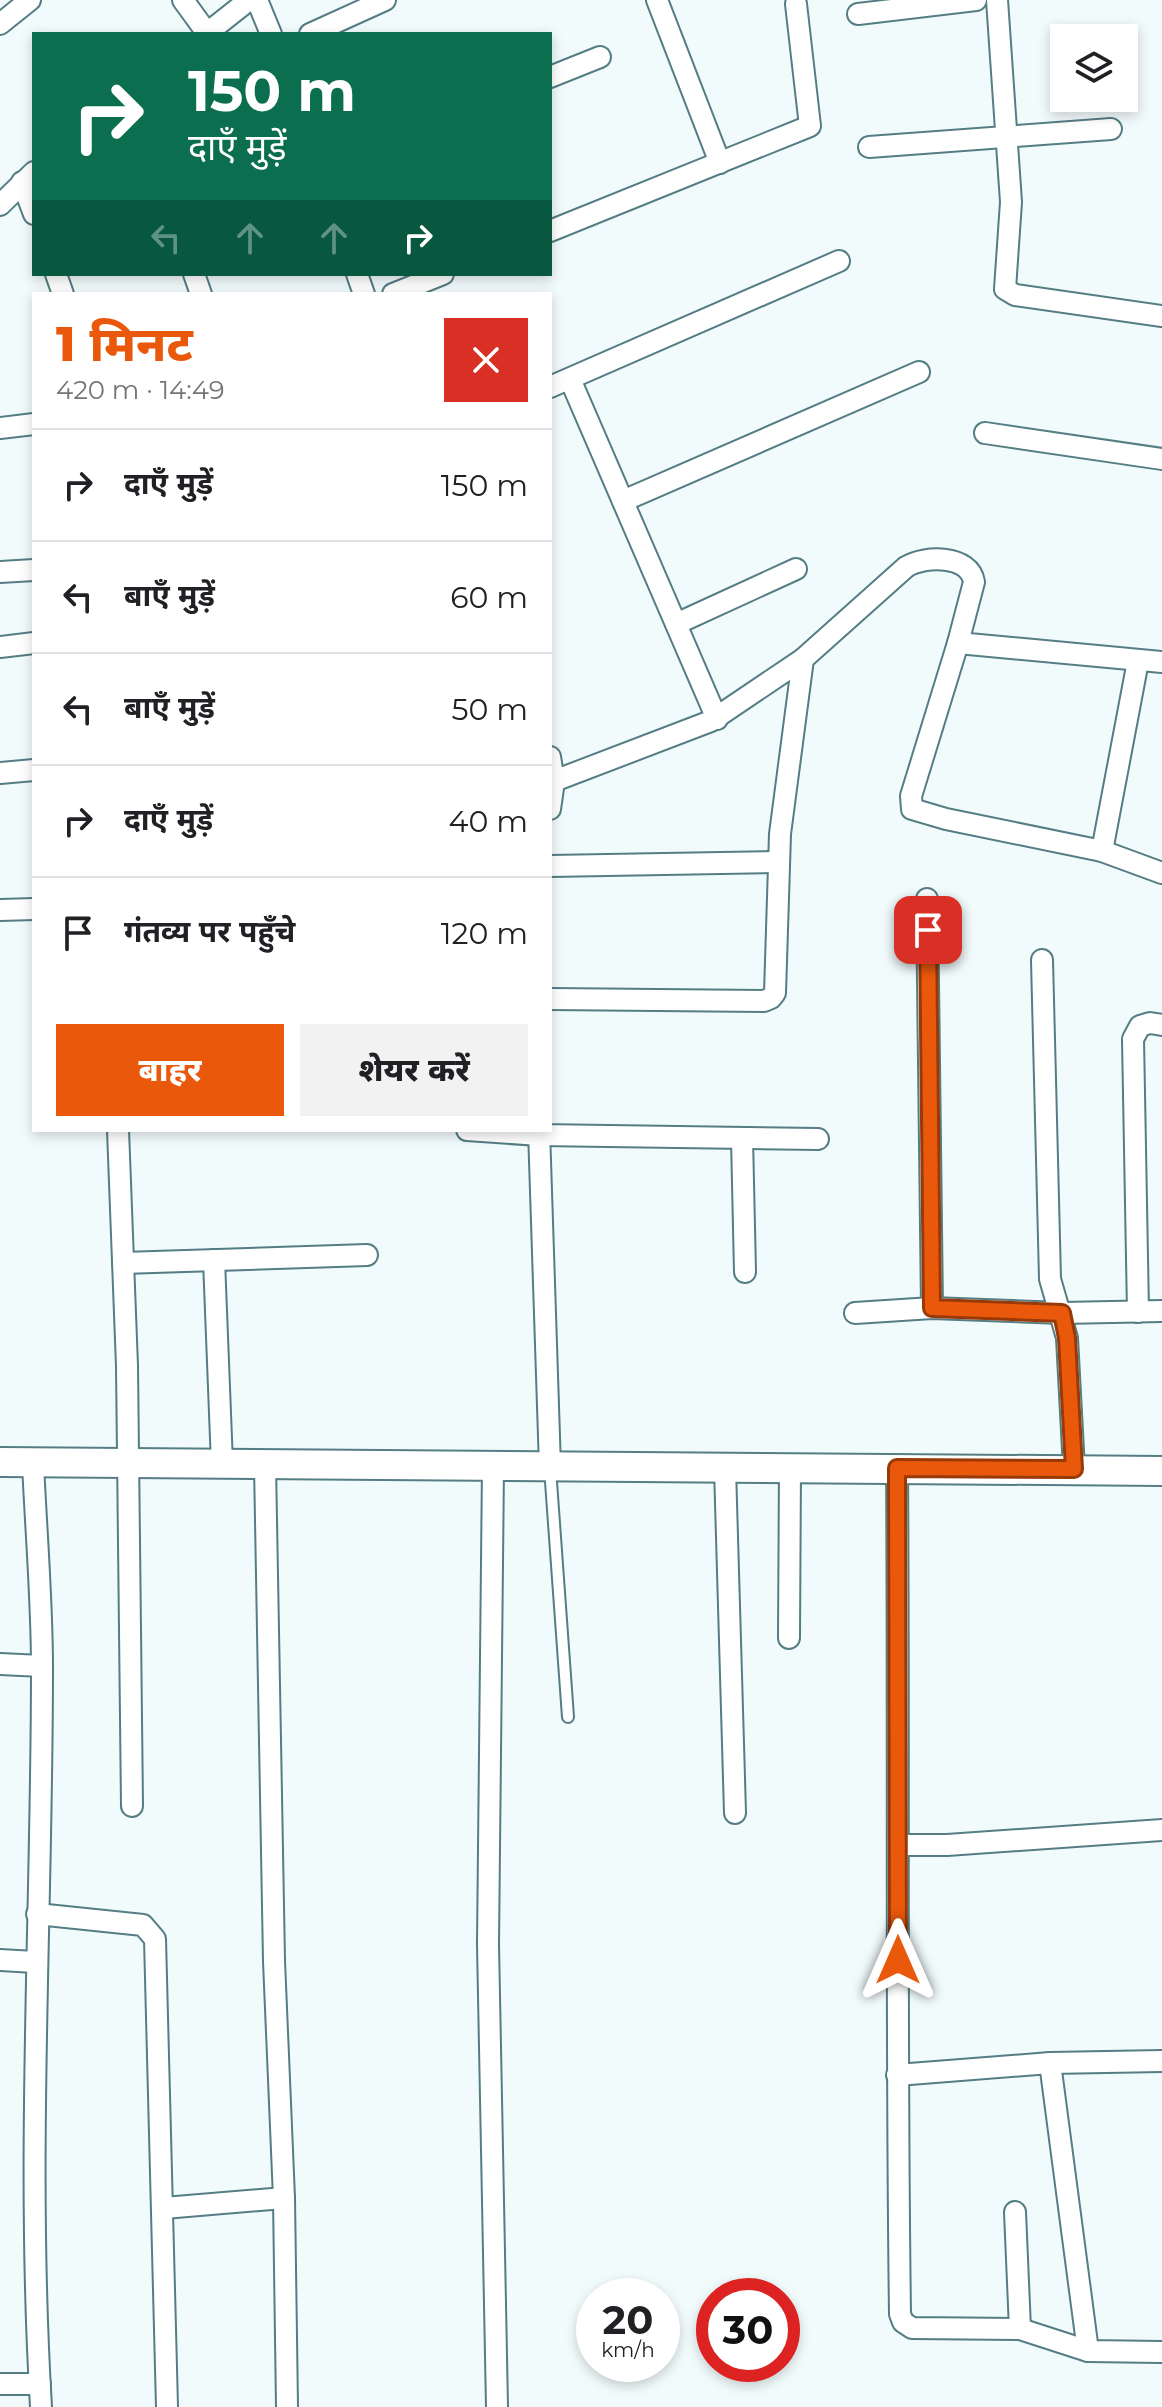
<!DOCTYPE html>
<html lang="hi">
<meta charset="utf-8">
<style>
:root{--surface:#fff;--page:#f2f2f2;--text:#202124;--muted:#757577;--line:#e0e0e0;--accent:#ea580c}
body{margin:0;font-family:Montserrat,"Noto Sans Devanagari",sans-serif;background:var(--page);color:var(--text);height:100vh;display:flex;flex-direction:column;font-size:30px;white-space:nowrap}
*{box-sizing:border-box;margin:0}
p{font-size:26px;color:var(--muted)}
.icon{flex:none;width:44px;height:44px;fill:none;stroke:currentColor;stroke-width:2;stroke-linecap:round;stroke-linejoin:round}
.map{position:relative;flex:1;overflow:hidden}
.panel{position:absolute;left:32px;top:292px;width:520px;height:840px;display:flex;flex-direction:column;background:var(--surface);border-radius:0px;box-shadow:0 4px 12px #0003}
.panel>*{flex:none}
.hud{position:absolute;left:32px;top:32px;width:520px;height:244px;border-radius:0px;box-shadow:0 4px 12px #0003;background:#0b6e4f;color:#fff;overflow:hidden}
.tools{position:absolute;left:1050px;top:24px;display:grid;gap:16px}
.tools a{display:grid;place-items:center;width:88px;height:88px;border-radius:0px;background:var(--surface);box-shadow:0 4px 12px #0003;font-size:40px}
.speed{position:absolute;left:576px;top:2278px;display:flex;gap:16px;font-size:40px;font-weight:700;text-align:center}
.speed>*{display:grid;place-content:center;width:104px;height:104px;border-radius:50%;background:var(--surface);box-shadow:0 4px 12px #0003;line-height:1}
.speed small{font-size:20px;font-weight:400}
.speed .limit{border:12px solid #d22;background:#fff;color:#111}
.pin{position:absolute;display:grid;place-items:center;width:68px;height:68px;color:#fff;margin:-34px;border-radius:16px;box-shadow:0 4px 12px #0006}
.me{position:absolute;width:88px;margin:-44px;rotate:0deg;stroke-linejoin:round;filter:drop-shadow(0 0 6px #0008)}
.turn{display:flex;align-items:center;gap:28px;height:168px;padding:0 24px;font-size:36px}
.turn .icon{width:104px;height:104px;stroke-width:2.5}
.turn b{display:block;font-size:56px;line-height:68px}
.lanes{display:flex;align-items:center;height:76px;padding:0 24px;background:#0003;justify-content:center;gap:40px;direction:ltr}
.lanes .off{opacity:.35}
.round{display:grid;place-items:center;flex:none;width:84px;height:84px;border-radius:0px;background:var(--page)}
.overview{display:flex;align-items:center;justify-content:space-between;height:136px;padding:0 24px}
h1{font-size:48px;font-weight:800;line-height:60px;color:var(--accent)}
.button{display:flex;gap:16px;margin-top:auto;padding:16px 24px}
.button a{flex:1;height:92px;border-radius:0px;background:var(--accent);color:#fff;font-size:32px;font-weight:800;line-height:92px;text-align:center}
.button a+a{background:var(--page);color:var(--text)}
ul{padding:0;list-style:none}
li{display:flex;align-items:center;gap:24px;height:112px;padding:0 24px;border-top:2px solid var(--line)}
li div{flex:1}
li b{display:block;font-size:30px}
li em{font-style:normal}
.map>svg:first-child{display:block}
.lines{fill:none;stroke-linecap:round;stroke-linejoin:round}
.service-casing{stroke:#547d84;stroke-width:14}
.minor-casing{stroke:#547d84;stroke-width:24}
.secondary-casing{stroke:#547d84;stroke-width:32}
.service{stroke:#fff;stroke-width:10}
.minor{stroke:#fff;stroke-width:20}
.secondary{stroke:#fff;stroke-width:28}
.route-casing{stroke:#983908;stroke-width:20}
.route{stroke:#ea580c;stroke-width:14}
</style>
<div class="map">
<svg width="1162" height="2407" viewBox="0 0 1162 2407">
<rect width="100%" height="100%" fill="#f2fbfc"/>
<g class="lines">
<defs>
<path id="service" d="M550,1468L568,1717"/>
<g id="minor">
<path d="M183,0L207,33"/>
<path d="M257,0L271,34"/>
<path d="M657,0L720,163"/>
<path d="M997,0L1011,202L1005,289L1015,295L1162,316"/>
<path d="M858,14L976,0"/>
<path d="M0,24L30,0"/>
<path d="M206,34L249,0"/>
<path d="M310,34L385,0"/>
<path d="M550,77L600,57"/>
<path d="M869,147L1111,129"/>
<path d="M22,182L34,214"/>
<path d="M0,205L34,172"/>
<path d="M550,231L810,126L796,4"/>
<path d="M56,274L63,294"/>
<path d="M194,274L201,294"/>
<path d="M357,274L364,294"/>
<path d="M393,294L443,274"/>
<path d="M570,379L717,719"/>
<path d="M550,387L839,261"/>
<path d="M0,428L34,424"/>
<path d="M985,433L1162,459"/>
<path d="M623,501L919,372"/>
<path d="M0,572L34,570"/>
<path d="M676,624L796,569"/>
<path d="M958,643L911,796L912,809L946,819L1102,851L1162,873"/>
<path d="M0,647L34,643"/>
<path d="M550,757L554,781L550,809"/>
<path d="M0,773L34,770"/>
<path d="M554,781L711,721L803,659L906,567C925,555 970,555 974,582L958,643L1162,662"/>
<path d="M1102,851L1138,661"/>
<path d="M550,866L778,862"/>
<path d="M927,899L932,1308"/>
<path d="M0,910L34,909"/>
<path d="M1042,960L1050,1279L1067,1338L1074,1469"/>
<path d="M550,999L764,1001L771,998L775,993L780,834L803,659"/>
<path d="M118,1130L127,1366L132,1806"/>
<path d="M467,1130L539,1135L818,1139"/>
<path d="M539,1130L550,1467"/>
<path d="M742,1138L745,1272"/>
<path d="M214,1260L222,1464"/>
<path d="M123,1263L367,1255"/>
<path d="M1138,1312L1133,1039L1140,1026L1150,1023L1162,1025"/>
<path d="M855,1313L932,1308L1062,1313L1162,1311"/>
<path d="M33,1463C36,1531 42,1600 42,1668C42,1914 26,2161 41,2407"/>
<path d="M265,1465L274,1961L284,2198L287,2407"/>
<path d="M493,1467L488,1944L497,2407"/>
<path d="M725,1468L735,1813"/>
<path d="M897,1468C899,1750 896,2032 900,2314L903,2322L912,2328L1020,2329L1088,2351L1162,2352"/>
<path d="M789,1638L790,1467"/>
<path d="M0,1664L42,1666"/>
<path d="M898,1845H947L1162,1830"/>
<path d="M37,1914L143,1925L155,1939L167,2407"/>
<path d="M0,1960L35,1962"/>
<path d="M1050,2063L1088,2351"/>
<path d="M897,2075L1050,2063L1162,2061"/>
<path d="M164,2208L284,2198"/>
<path d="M1015,2212L1020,2329"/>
<path d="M0,2384H40"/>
</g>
<path id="secondary" d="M0,1462L1162,1471"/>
</defs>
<!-- service casing -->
<use href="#service" class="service-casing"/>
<!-- minor casing -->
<use href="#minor" class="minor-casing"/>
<!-- secondary casing -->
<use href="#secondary" class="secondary-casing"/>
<!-- service -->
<use href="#service" class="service"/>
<!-- minor -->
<use href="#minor" class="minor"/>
<!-- secondary -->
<use href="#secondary" class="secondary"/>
</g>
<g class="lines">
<defs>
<path id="route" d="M898,1960L897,1468L1074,1469L1067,1338L1062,1313L932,1308L928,930"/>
</defs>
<!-- route casing -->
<use href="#route" class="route-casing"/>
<!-- route -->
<use href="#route" class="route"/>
</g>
</svg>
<div class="tools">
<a><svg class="icon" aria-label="layers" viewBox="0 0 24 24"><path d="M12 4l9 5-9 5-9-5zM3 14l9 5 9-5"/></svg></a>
</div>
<div class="speed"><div>20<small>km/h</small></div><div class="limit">30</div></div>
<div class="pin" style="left:928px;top:930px;background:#d93025"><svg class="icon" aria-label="arrive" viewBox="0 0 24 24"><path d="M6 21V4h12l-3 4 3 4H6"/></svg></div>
<svg class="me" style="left:898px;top:1960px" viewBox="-20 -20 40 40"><path d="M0-17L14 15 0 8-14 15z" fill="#ea580c" stroke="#fff" stroke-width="4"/></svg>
<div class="hud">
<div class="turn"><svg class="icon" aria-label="right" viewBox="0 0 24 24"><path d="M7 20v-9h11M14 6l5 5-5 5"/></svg><div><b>150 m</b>दाएँ मुड़ें</div></div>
<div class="lanes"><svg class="icon off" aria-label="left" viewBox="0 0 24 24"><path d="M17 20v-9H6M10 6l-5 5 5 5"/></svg><svg class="icon off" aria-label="ahead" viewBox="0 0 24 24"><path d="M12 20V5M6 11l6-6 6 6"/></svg><svg class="icon off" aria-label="ahead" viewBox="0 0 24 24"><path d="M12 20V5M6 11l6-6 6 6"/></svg><svg class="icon" aria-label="right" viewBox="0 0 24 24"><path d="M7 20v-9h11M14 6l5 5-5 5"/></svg></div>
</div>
<section class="panel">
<div class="overview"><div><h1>1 मिनट</h1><p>420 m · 14:49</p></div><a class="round" style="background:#d93025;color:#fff"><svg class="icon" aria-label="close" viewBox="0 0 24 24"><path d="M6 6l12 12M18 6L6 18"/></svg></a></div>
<ul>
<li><svg class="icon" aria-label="right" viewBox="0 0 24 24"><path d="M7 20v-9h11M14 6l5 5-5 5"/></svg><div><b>दाएँ मुड़ें</b></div><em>150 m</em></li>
<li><svg class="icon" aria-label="left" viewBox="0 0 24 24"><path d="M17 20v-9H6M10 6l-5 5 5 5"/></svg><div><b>बाएँ मुड़ें</b></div><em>60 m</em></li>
<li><svg class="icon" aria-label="left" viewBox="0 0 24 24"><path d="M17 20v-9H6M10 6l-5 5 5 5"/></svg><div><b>बाएँ मुड़ें</b></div><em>50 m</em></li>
<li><svg class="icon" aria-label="right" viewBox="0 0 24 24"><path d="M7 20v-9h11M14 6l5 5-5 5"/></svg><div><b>दाएँ मुड़ें</b></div><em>40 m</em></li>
<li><svg class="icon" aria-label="arrive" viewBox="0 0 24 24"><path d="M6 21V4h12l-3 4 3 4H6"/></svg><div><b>गंतव्य पर पहुँचे</b></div><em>120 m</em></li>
</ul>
<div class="button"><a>बाहर</a><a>शेयर करें</a></div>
</section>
</div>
